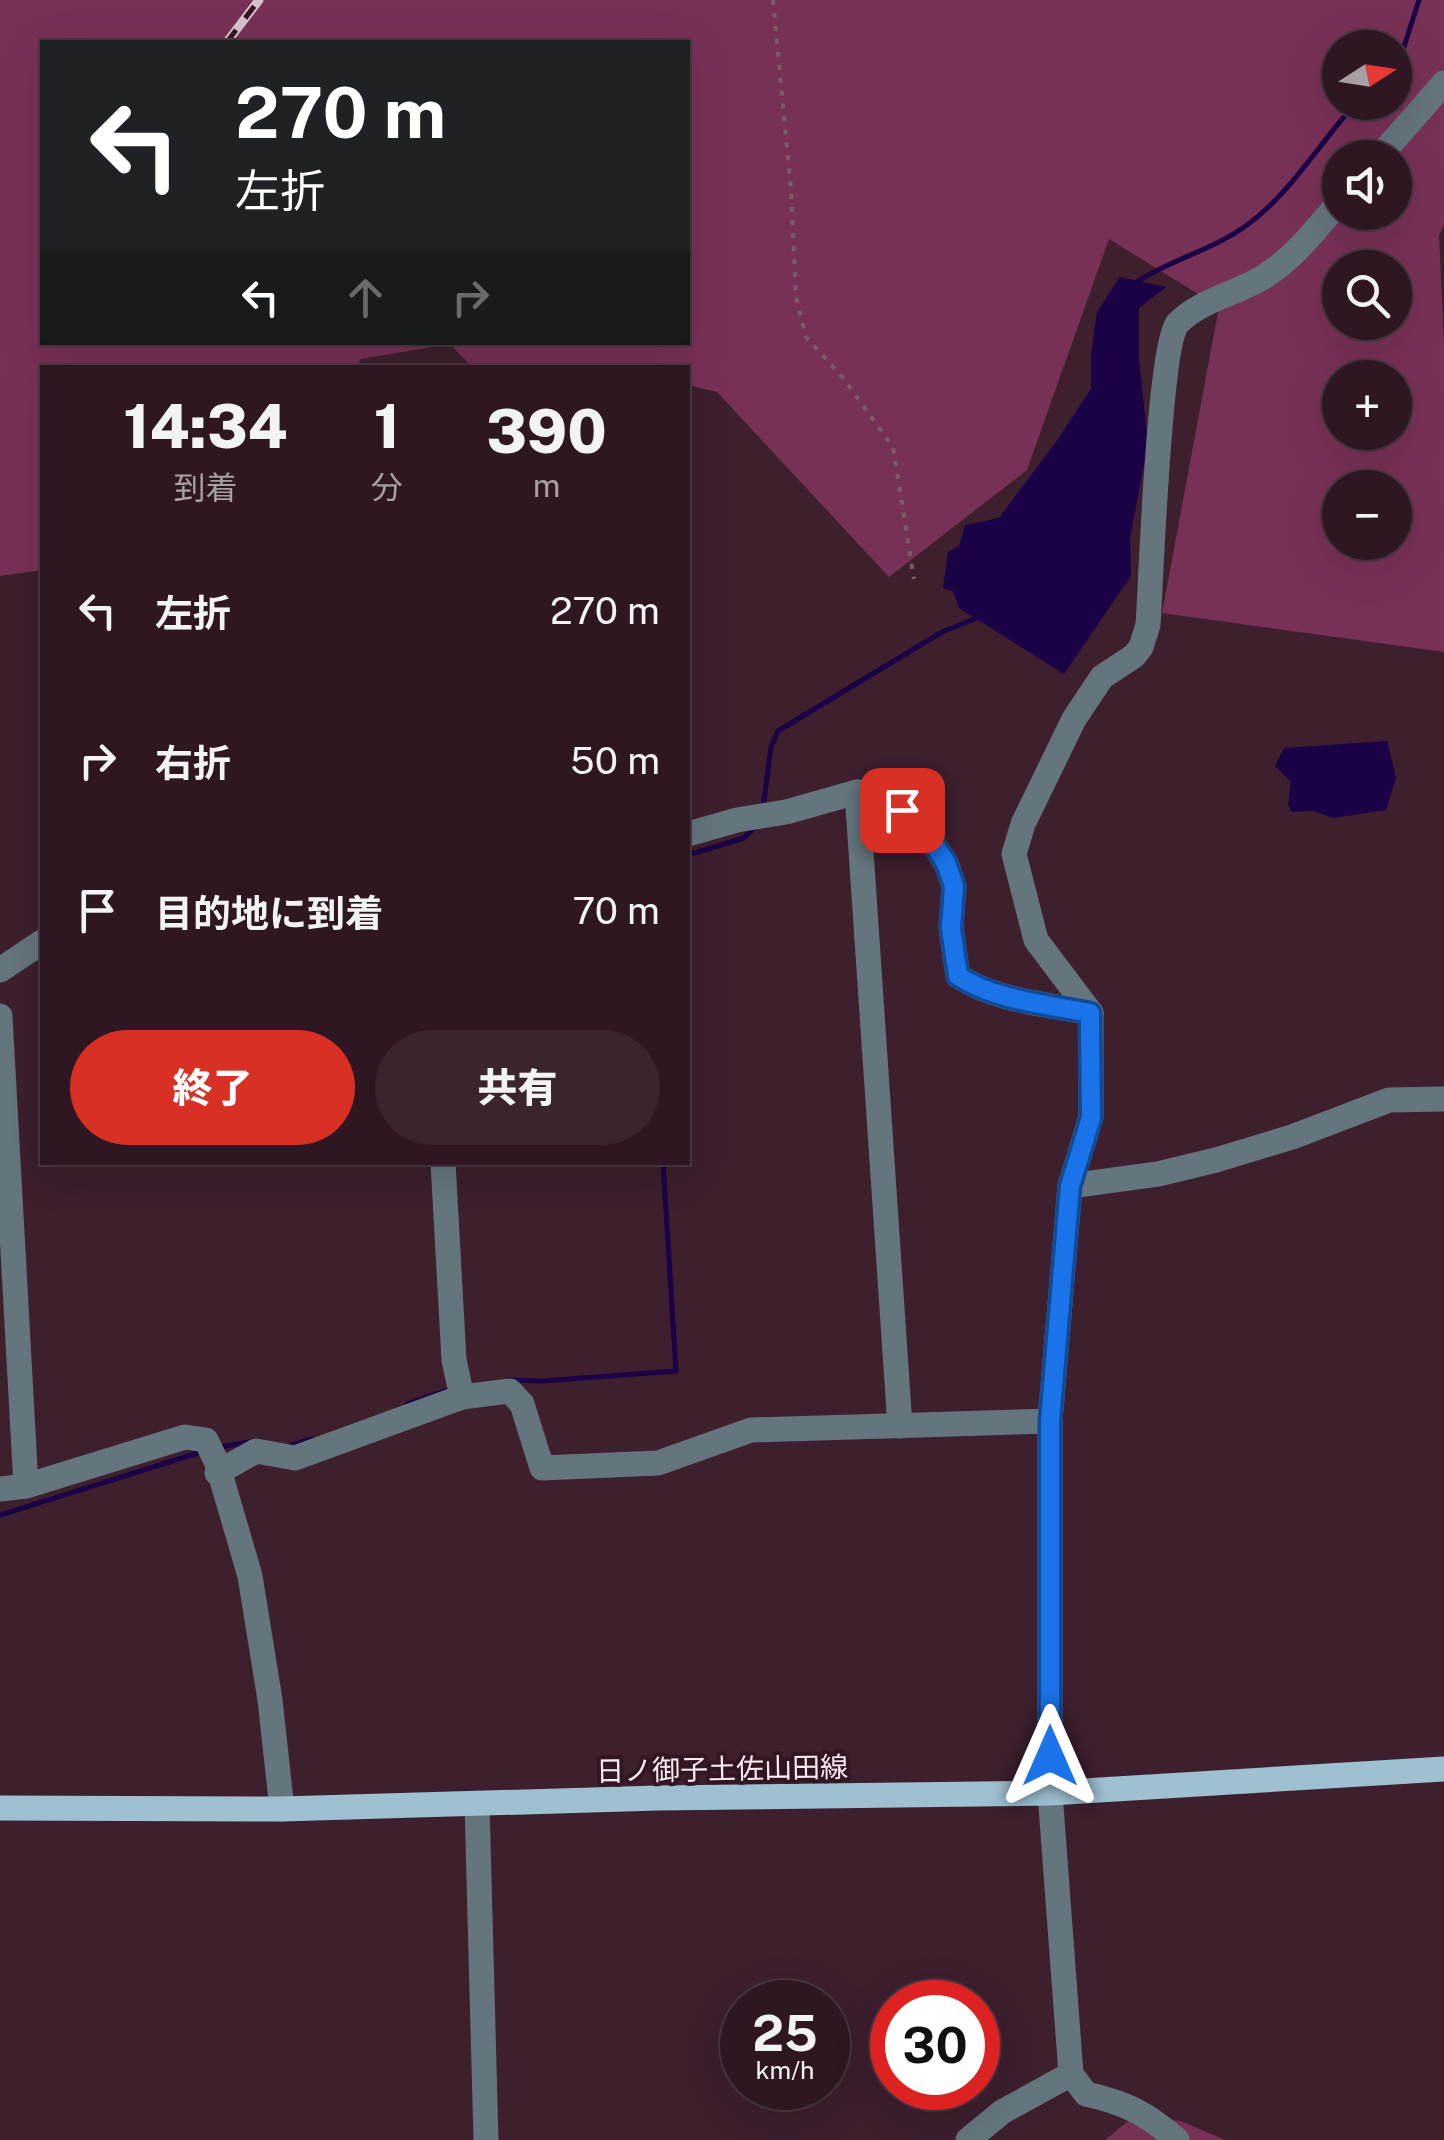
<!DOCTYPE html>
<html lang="ja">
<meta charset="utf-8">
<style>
:root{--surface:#2e1722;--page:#3a242f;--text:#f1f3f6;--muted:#a79fa5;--line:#493640;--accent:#d93025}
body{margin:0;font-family:"Public Sans","Noto Sans JP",sans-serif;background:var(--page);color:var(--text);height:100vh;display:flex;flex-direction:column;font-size:38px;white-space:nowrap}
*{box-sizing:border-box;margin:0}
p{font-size:32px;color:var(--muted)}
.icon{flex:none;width:55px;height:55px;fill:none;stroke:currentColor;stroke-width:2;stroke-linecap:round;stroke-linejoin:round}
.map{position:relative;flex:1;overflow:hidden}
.drawer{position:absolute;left:40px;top:365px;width:650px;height:800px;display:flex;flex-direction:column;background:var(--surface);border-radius:0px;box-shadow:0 10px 40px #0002,0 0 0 2px var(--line)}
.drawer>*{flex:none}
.top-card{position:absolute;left:40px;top:40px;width:650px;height:305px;border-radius:0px;box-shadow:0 10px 40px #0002,0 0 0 2px var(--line);background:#202124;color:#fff;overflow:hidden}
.needle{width:65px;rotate:78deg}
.controls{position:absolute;left:1322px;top:30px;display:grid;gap:20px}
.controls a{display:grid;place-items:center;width:90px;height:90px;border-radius:50%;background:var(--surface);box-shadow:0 10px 40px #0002,0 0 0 2px var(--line);font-size:50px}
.speed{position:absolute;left:720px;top:1980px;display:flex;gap:20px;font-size:50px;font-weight:700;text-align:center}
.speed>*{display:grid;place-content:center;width:130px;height:130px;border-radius:50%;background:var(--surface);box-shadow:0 10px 40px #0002,0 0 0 2px var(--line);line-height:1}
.speed small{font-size:25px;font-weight:400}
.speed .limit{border:15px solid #d22;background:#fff;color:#111}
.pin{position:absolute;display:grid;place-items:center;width:85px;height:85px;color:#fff;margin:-42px;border-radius:20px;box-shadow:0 5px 15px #0006}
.me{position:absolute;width:110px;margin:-55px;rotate:0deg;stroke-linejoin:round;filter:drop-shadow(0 0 8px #0008)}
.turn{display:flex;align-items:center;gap:35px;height:210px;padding:0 30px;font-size:45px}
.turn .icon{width:130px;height:130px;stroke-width:2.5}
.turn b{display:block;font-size:70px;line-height:85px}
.lanes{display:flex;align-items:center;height:95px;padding:0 30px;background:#0003;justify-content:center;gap:50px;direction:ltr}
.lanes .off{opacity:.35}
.eta{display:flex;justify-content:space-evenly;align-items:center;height:170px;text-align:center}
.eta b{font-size:60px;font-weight:800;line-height:70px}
.cta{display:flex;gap:20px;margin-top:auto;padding:20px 30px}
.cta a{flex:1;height:115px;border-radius:60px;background:var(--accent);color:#fff;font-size:40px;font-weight:800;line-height:115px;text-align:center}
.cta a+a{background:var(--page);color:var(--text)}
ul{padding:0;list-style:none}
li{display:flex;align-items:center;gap:30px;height:150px;padding:0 30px}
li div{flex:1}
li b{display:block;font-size:38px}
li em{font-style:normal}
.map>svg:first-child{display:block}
.green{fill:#783156;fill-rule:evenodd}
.water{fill:#1b0146}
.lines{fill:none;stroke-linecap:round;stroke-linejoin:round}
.stream{stroke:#1b0146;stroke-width:5}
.path{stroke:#775d6a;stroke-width:4;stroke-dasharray:5 8;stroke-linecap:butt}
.minor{stroke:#65757d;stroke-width:25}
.major{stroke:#9ec0d1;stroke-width:25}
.rail-casing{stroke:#d5c2ca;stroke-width:9}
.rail{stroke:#331624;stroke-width:5;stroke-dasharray:15;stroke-linecap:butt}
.route-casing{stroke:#114b97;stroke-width:25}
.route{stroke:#1a73e8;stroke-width:18}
.labels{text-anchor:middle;stroke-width:8;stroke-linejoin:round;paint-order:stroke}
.street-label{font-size:28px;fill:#fdecf3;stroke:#331624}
</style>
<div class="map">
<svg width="1444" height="2140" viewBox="0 0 1444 2140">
<rect width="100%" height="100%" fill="#3d1f2e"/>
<!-- green -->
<g class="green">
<path d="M0,0H1444V225L1439,235L1444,345V652L1162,613L1219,307L1109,239L1027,470L889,577L717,392L688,385V368L472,367L450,344L361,359L357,367L42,368V570L0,576ZM42,42H688V342H42ZM1340,48H1395V102H1340ZM1340,158H1395V212H1340ZM1340,268H1395V322H1340ZM1340,378H1395V432H1340ZM1340,488H1395V542H1340Z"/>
<path d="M1134,2116L1181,2121L1225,2140H1105Z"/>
</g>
<!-- water -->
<g class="water">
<path d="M1120,277L1166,287L1139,308V359L1148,444L1130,538L1131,576L1064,674L959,608L953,591L943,588L948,552L959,546L965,525L999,518L1058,439L1091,389V354L1097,312Z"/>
<path d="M1387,741L1396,778L1386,810L1333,818L1314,811L1292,812L1288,805L1291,782L1275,766L1284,748Z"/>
</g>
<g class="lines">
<!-- stream -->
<g class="stream">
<path d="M1395,63L1402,53L1419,0"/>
<path d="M1135,283C1169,260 1213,250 1247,225C1291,193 1320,142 1357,102"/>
<path d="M763,808L771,747L778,731L942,632L982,616"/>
<path d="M688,855L744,838L755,827"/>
<path d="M509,1380L542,1381L676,1371L663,1162"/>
<path d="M407,1404L453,1388"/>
<path d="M289,1446L312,1439"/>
<path d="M221,1447L254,1441"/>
<path d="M0,1515L201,1452"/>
</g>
<!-- path -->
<path class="path" d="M773,0L791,190L796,297L806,337L843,378L893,447L914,579"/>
<!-- minor -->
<g class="minor">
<path d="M1378,158L1444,83"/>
<path d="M857,792L900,1426"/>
<path d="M688,834L737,820L786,812L857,792L882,793L926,833L946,863L954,886L951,928L958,976C996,1001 1046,1004 1091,1013"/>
<path d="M0,970L42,942"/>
<path d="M0,1016L26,1486"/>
<path d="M443,1162L454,1360L462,1397"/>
<path d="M1070,1186L1158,1174L1216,1160L1292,1137L1389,1100L1444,1099"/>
<path d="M217,1473L256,1451L295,1458L462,1397L510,1391L522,1404L542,1468L658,1463L751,1430L1050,1421"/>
<path d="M0,1489L26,1486L185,1437L206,1440L217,1463L250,1576L270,1700L282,1809"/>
<path d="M477,1804L486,2140"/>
<path d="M968,2140L1002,2112L1071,2074"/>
<path d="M1177,2140C1146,2113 1126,2103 1086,2094L1071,2074L1050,1793V1421L1070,1186L1091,1117V1013L1036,940L1014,854L1023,824L1074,719L1102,677L1134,656L1141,647L1148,625C1151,581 1159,345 1178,323C1200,300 1239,293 1265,276C1295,257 1317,228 1340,201"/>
</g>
<!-- major -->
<path class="major" d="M0,1808L282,1809L658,1798L1050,1793L1444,1769"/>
<defs>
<path id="rail" d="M227,42L259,0"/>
</defs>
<!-- rail casing -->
<use href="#rail" class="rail-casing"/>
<!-- rail -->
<use href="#rail" class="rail"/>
</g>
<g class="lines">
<defs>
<path id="route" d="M902,810L926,832L946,863L954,886L951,928L958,976C997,1001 1046,1004 1090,1013L1091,1118L1070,1186L1050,1421V1756"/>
</defs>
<!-- route casing -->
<use href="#route" class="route-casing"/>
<!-- route -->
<use href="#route" class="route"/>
</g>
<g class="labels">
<!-- street labels -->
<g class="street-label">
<text transform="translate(722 1769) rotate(-1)" y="10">日ノ御子土佐山田線</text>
</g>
</g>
</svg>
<div class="controls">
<a><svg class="needle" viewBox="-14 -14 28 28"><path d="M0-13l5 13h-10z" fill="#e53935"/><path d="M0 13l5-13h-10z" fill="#a79fa5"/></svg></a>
<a><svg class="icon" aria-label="sound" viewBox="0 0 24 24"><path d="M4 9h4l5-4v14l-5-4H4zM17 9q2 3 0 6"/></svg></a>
<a><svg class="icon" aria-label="search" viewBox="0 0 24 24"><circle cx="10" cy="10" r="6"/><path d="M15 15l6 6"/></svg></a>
<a>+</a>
<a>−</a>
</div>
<div class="speed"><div>25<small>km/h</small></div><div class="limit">30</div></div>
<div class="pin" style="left:902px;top:810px;background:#d93025"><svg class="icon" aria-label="arrive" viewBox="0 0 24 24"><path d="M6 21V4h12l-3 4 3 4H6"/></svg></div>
<svg class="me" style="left:1050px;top:1756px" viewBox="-20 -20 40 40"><path d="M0-17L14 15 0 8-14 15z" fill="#1a73e8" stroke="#fff" stroke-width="4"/></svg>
<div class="top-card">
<div class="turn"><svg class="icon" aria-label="left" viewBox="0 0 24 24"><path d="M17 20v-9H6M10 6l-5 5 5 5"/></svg><div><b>270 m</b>左折</div></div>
<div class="lanes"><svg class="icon" aria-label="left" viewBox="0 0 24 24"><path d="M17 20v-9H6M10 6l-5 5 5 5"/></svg><svg class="icon off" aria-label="ahead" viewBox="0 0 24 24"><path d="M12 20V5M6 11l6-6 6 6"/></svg><svg class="icon off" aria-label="right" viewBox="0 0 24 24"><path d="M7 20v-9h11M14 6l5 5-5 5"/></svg></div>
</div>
<section class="drawer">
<div class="eta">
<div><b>14:34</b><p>到着</p></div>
<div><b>1</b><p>分</p></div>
<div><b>390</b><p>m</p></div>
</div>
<ul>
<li><svg class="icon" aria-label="left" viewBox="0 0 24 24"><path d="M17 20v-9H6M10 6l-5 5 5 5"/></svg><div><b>左折</b></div><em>270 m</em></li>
<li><svg class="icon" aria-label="right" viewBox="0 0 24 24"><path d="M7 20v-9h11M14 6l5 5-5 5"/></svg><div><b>右折</b></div><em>50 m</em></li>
<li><svg class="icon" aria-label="arrive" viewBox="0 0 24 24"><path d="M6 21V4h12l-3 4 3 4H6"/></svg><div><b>目的地に到着</b></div><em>70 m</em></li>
</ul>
<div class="cta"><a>終了</a><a>共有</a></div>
</section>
</div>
